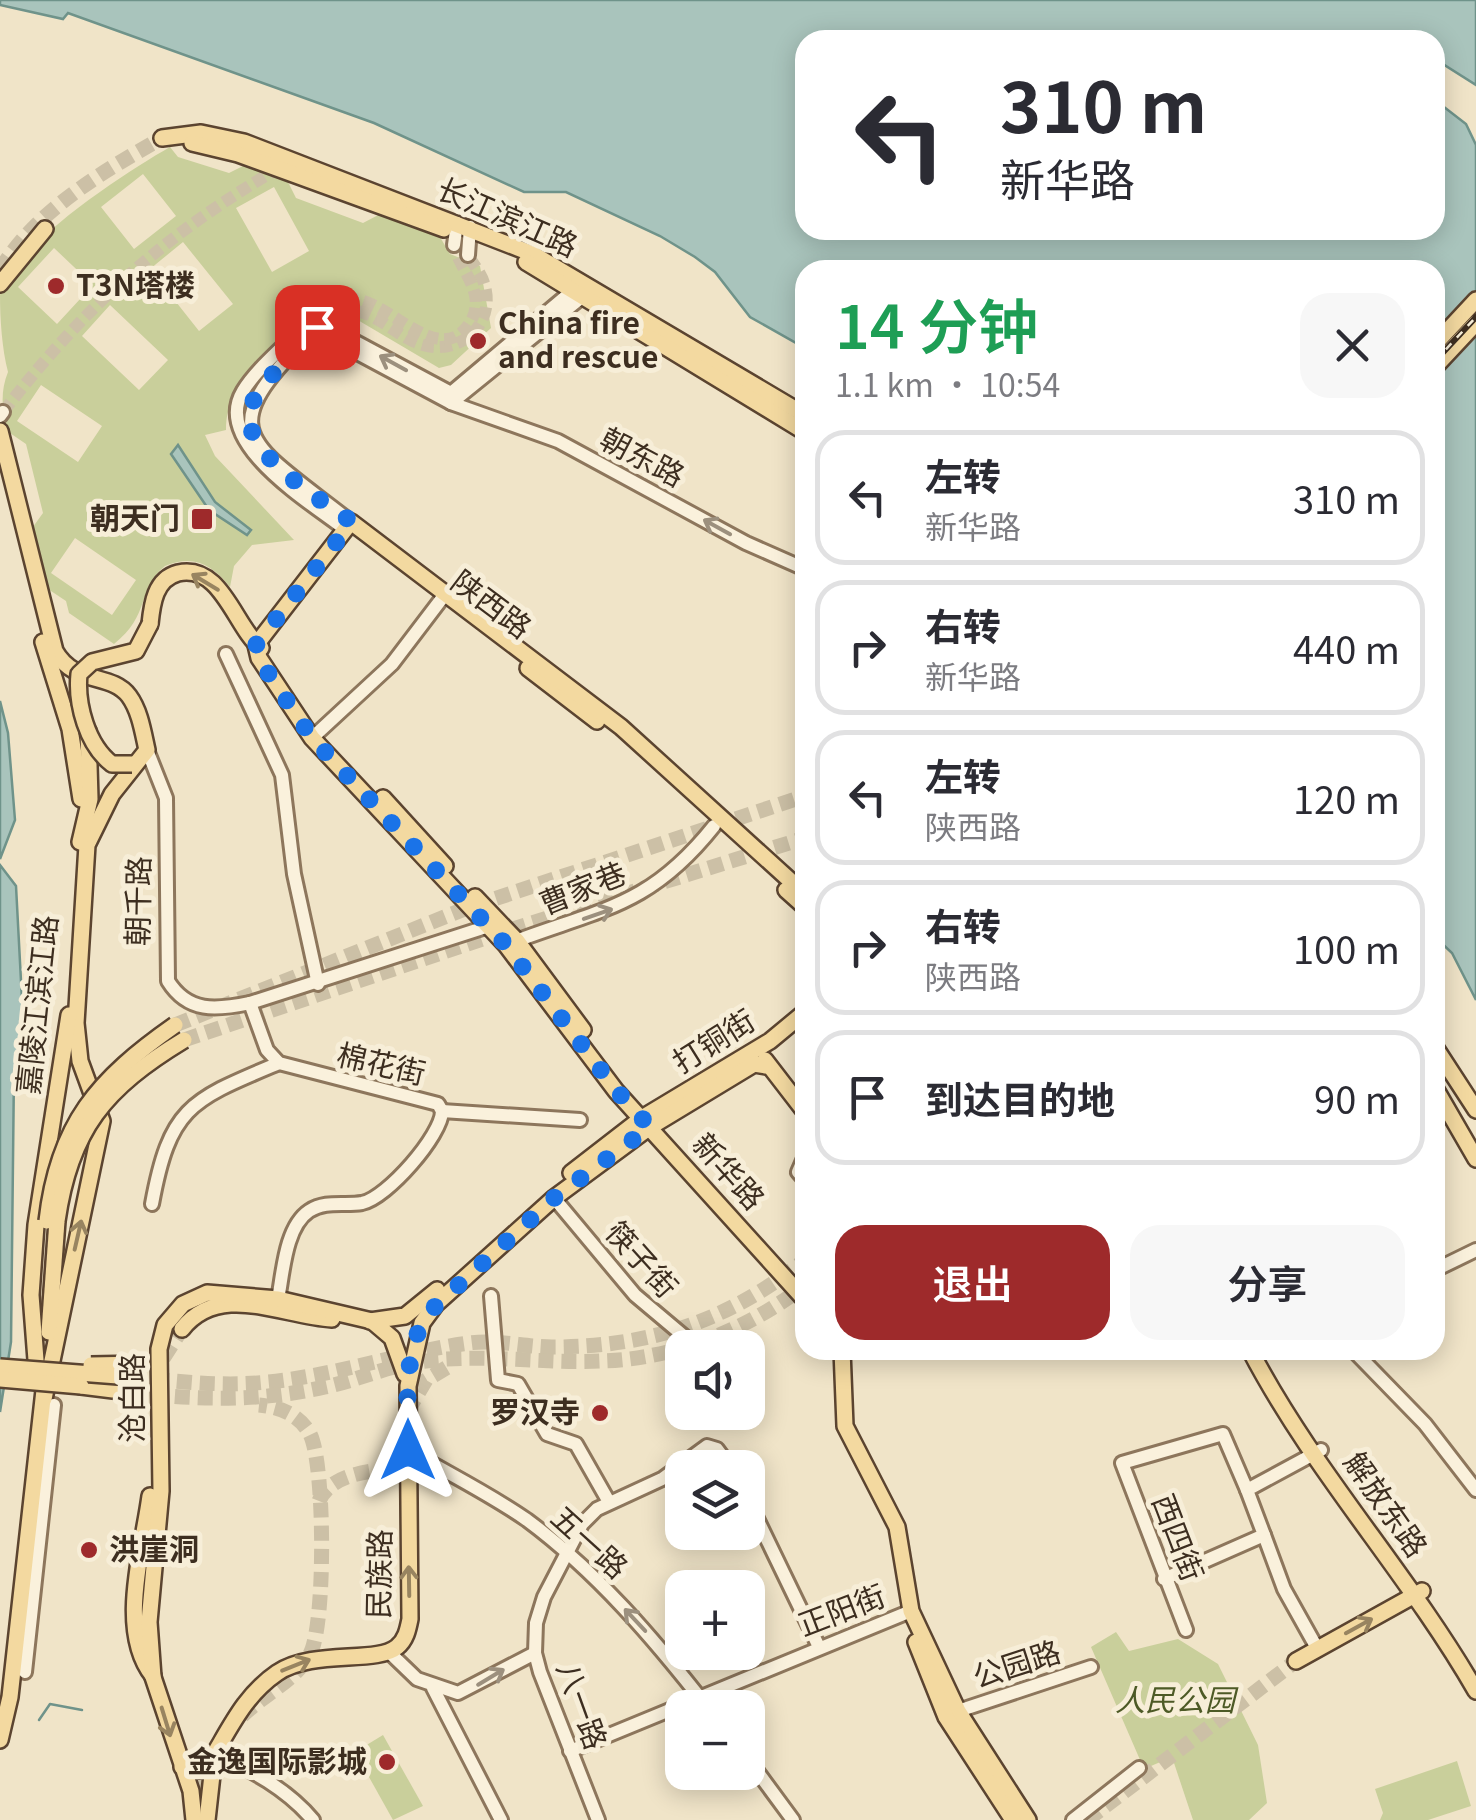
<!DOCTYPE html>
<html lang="zh">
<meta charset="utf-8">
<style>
:root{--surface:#fff;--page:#f7f7f7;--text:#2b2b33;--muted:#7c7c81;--line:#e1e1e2;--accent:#9e2a2b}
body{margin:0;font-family:Georgia,"Noto Sans SC",serif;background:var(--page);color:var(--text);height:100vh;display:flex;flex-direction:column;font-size:38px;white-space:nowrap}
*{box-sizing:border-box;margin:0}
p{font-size:32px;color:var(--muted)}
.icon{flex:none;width:55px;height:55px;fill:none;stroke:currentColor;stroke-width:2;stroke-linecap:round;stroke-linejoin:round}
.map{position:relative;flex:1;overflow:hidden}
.details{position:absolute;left:795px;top:260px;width:650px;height:1100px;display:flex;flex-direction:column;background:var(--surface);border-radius:30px;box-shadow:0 5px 25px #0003}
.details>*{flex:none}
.top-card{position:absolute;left:795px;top:30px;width:650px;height:210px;border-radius:30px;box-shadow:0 5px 25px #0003;background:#fff;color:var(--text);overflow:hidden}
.fabs{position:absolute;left:665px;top:1330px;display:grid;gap:20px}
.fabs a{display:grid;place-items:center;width:100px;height:100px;border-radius:20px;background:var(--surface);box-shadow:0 5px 25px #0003;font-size:50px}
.pin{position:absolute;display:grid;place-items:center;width:85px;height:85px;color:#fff;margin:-42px;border-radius:20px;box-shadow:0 5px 15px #0006}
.me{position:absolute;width:110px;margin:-55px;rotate:0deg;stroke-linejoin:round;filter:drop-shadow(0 0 8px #0008)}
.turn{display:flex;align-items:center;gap:35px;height:210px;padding:0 40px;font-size:45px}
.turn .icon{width:130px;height:130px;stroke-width:2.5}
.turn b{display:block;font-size:70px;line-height:85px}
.round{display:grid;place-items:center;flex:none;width:105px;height:105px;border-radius:30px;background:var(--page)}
.headline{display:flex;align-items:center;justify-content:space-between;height:170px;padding:0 40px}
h1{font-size:60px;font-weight:600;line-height:75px;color:#1e9e55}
.primary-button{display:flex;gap:20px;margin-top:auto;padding:20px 40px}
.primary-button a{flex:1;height:115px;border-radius:30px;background:var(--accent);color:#fff;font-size:40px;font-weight:600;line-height:115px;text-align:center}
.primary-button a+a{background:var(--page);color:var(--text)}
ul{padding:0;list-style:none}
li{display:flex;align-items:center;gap:30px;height:135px;margin:0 20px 15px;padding:0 20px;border:5px solid var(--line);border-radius:30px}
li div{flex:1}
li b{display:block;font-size:38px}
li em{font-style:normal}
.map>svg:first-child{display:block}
.green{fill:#c9cf9b;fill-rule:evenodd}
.water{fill:#a9c4bc;stroke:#6f938a;stroke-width:2.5}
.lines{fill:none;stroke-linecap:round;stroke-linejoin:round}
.stream{stroke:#6f938a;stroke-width:2.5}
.minor-tunnel{stroke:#ccc0a6;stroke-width:12;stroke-dasharray:12 6;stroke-linecap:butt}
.major-tunnel{stroke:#ccc0a6;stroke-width:15;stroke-dasharray:15 8;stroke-linecap:butt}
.minor-casing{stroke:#8d765c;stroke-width:18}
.major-casing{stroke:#5b4430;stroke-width:20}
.minor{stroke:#faf1dc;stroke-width:12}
.major{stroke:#f3d9a0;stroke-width:15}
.rail-casing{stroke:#3d2e20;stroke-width:6}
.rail{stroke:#f7eed8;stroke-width:2.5;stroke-dasharray:8;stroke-linecap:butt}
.major-bridge-casing{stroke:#5b4430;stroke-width:20;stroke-linecap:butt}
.major-bridge{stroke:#f3d9a0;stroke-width:15}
.oneway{stroke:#9c907e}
.oneway2{stroke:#988460}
.route{stroke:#1a73e8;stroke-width:18;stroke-dasharray:0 32.4}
.poi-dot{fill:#9e2a2b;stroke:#f7eed8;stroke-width:4}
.labels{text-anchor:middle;stroke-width:10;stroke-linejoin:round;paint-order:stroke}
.street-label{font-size:30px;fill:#3d2e20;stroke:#f7eed8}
.poi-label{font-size:30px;font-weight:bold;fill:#3d2e20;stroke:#f7eed8;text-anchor:start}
.park-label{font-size:30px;font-style:italic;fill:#4d5a26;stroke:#f7eed8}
</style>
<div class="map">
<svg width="1476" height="1820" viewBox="0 0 1476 1820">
<rect width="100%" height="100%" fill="#f0e4c8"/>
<!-- green -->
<g class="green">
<path d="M170,147L178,157L229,173L247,164L286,178L296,198L363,223L384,212L437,232L450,254L480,266L491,328L451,365L439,368L334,306L305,324L298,320C266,353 226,381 226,430L205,435L215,456L294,540L252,545L234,566L230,587C212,564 193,554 165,566C137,588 151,615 114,644L69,613L66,601L45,587L30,531L43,513L26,444L7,431C2,409 0,392 8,372C2,349 0,319 0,295C13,245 126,172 170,147ZM143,174L176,216L134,249L101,207ZM274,187L309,251L272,272L236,208ZM183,242L233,304L199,331L150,269ZM54,248L93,285L57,324L18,287ZM110,305L168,360L139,390L82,336ZM41,385L102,426L78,462L17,421ZM75,538L136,580L112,615L51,573Z"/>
<path d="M1116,1632L1129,1651L1178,1639L1218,1664L1258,1745L1267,1803L1249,1820H1193L1172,1757L1144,1769L1091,1647Z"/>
<path d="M383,1735L423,1806L393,1820L355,1752Z"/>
<path d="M1457,1761L1471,1806L1428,1820H1380L1383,1813L1375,1789Z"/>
</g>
<!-- water -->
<g class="water">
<path d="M0,0H1476V85L1435,59V40H805V230H1435V100L1466,124L1476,145V1000L1452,953L1435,937V270H805V348L750,317L715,272L695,257L660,236L566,192H524L374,123L68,13L63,19L0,5Z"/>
<path d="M178,445L215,502L251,530L247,535L209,510L171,454Z"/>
<path d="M0,701L8,733L15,820L0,859Z"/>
<path d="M0,865L16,886L24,1038L14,1070L11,1342L0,1412Z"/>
</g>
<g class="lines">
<!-- stream -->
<path class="stream" d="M39,1720L50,1704L82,1710"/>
<!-- minor-tunnel -->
<g class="minor-tunnel">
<path d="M325,320C336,311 348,308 361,312C384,319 401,339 423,345C462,356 497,322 484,283C481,273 473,264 468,255"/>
<path d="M301,328C317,314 331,298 353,299C389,300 439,369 469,324C475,316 477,305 475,295C471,277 458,263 454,245"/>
<path d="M3,412C83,309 159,239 272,172"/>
</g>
<!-- major-tunnel -->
<g class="major-tunnel">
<path d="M0,270C38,209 102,172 162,138"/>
<path d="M175,1025L467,908L805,796"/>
<path d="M184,1040L503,932L805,838"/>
<path d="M142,1364L162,1360L182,1329"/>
<path d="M131,1377C176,1381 222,1387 267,1382C335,1376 401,1352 469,1343C496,1339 525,1347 552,1347C650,1347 728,1321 805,1260"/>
<path d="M129,1392C196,1400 258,1402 325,1387C354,1381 383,1368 413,1363C475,1352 540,1364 602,1361C674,1359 750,1329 805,1285"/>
<path d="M407,1412L426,1380L451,1365"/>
<path d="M319,1501C335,1462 417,1467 453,1475"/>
<path d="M242,1716C263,1695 296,1680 310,1654C326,1625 325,1463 310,1434C299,1414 279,1407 259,1405"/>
<path d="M196,1813L212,1759"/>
<path d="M1087,1820L1296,1661"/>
</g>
<defs>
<g id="minor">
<path d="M454,245L457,223"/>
<path d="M468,255L470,227"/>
<path d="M577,287L451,393L339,333L335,341L451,403L588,292"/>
<path d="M325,320C208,433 240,435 351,522"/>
<path d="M301,328C283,348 257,368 243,391C211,444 312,503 346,530"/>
<path d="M451,397V403L558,441L746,543L805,569"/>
<path d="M0,416L3,412"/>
<path d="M226,654L282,775L294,874L318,984"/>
<path d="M312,738L392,664L446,593"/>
<path d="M147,750L166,798L168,981C188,1013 216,1010 250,1003L495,924"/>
<path d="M508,944C598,909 648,909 714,826"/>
<path d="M250,1003L267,1050L279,1063L438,1104L442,1111C442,1135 387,1198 362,1203C344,1206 326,1200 309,1211C285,1227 283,1274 278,1299"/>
<path d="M442,1111L580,1120"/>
<path d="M805,1156L798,1172L805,1180"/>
<path d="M554,1198L635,1295L698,1348"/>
<path d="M152,1204C170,1106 191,1100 279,1063"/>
<path d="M1435,1270L1476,1250"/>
<path d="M491,1296L498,1380L518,1384L547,1434L576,1444L609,1502"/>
<path d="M1353,1350L1425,1424L1476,1490"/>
<path d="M408,1450C447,1473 490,1494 527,1520C597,1572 654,1639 708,1708"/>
<path d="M748,1500L819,1647"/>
<path d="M1264,1535L1284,1589L1317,1648"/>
<path d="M1164,1579L1264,1535L1247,1490L1321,1450"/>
<path d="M1186,1630L1122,1463L1223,1434L1247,1490"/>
<path d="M389,1652L417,1679L458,1693L535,1653"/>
<path d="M25,1672L54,1405"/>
<path d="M433,1688L501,1820"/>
<path d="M958,1711L1091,1667"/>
<path d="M570,1751L911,1611"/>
<path d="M215,1753C251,1770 287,1789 313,1820"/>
<path d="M748,1759L793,1820"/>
<path d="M598,1820L540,1672L535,1653L536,1623L544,1597L582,1524L597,1509L662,1479L707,1446L717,1449L731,1468"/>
<path d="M1073,1820L1139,1768"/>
</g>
<g id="major">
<path d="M162,138L201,133L244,142L533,254L805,415"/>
<path d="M192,143L238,154L444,229"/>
<path d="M526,262L805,432"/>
<path d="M0,284L45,229"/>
<path d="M1435,344L1476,300"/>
<path d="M1435,367L1476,323"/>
<path d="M0,431L55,651C75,686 111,672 129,696C140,711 143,732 147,750L112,794L87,845L76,1023L80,1061L102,1121L44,1399"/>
<path d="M150,624C152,604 155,579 178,573C222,563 235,628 261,648"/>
<path d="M43,642L70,729L81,799"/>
<path d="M528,668L597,721"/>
<path d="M383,798L445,866"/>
<path d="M80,842L90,799L88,731"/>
<path d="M786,890L805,907"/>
<path d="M805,894L621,727L351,522L256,645L259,658L312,738L506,945L616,1091L805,1300"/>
<path d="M475,897L517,941L583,1030"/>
<path d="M1435,1047L1476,1110"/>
<path d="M765,1060L805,1112"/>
<path d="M1435,1088L1476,1159"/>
<path d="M571,1173L642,1118L770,1041L805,1012"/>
<path d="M370,1321L405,1316L437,1290"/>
<path d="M182,1329C220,1281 281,1316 332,1319"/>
<path d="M49,1332L57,1221"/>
<path d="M842,1350L845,1426L897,1527L911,1611L958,1711L1028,1820"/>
<path d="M1250,1350C1313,1471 1408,1573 1476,1691"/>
<path d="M37,1373L31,1295L36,1225L69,1015"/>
<path d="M81,1386L129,1392"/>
<path d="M150,1496C143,1549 117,1631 153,1676"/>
<path d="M916,1642L946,1717L1013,1820"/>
<path d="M1296,1661L1422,1591"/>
<path d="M0,1740L10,1697L44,1390"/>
<path d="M182,1767L199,1770L207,1766C228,1733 242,1697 277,1673C312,1649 377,1664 397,1647C406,1640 408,1629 410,1619L408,1386L422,1323L436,1304L554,1198L650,1127L754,1064L766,1066"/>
<path d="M194,1820L191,1791L153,1677L149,1622L161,1491L159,1349L165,1325L183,1304L207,1293L278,1299L372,1321L392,1338L405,1374"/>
<path d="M207,1820L214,1757"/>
</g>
</defs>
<!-- minor casing -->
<use href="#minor" class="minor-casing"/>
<!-- major casing -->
<use href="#major" class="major-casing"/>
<!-- minor -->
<use href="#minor" class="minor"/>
<!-- major -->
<use href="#major" class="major"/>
<defs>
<g id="rail">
<path d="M1435,361L1476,317"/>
<path d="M0,1370L125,1380"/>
</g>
</defs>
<!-- rail casing -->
<use href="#rail" class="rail-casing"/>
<!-- rail -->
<use href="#rail" class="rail"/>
<defs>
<g id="major-bridge">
<path d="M132,764H112C87,745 76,704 79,674L92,662L136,651L150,624"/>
<path d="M47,1221C58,1124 98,1079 175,1025"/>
<path d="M57,1221C70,1129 105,1088 184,1040"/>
<path d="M91,1365L142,1364"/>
<path d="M0,1367L131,1377"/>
<path d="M0,1379L81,1386"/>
</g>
</defs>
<!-- major-bridge casing -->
<use href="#major-bridge" class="major-bridge-casing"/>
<!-- major-bridge -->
<use href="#major-bridge" class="major-bridge"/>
</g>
<!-- one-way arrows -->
<defs><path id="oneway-shaft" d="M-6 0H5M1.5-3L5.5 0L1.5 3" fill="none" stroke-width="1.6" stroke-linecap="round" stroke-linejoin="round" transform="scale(2.5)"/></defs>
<g class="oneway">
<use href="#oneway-shaft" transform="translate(393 363) rotate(-151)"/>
<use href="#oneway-shaft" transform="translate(717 527) rotate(-151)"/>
<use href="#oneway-shaft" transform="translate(598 914) rotate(-19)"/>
<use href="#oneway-shaft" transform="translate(635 1620) rotate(-133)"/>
<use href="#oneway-shaft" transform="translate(491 1677) rotate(-31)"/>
</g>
<g class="oneway2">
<use href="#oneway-shaft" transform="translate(205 582) rotate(-149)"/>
<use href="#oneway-shaft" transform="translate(78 1235) rotate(-77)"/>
<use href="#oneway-shaft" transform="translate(409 1581) rotate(-91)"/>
<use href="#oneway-shaft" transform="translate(1359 1626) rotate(-29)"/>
<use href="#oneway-shaft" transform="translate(296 1665) rotate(-22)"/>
<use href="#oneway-shaft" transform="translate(166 1722) rotate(73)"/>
</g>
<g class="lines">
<!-- route -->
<path class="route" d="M317,327C297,350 271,372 255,398C225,445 320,498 352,522L256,645L258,658L312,738L506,945L616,1090L650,1127L554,1198L428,1313C402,1353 408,1405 408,1450"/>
</g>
<!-- markers -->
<g class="poi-dot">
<circle cx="56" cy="286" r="10"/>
<circle cx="478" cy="341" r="10"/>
<rect x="190" y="507" width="24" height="24" rx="5"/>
<circle cx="600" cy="1413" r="10"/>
<circle cx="89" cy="1550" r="10"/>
<circle cx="387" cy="1762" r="10"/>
</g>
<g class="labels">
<!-- street labels -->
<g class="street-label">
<text transform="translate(507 218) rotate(24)" y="10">长江滨江路</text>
<text transform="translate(642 458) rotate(28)" y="10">朝东路</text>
<text transform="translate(491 605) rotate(37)" y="10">陕西路</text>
<text transform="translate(583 889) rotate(-22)" y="10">曹家巷</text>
<text transform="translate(139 901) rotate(-89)" y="10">朝千路</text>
<text transform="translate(38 1005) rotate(-84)" y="10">嘉陵江滨江路</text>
<text transform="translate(714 1042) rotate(-32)" y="10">打铜街</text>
<text transform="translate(381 1065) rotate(13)" y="10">棉花街</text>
<text transform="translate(728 1172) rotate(48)" y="10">新华路</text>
<text transform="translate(641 1260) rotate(48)" y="10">筷子街</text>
<text transform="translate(133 1398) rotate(-90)" y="10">沧白路</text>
<text transform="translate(1385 1505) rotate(55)" y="10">解放东路</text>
<text transform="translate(1177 1538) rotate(69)" y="10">西四街</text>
<text transform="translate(589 1543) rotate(42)" y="10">五一路</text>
<text transform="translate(380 1574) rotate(-89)" y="10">民族路</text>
<text transform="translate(842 1611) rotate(-21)" y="10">正阳街</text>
<text transform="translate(1017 1665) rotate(-18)" y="10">公园路</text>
<text transform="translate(581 1706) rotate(70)" y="10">八一路</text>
</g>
<!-- poi labels -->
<g class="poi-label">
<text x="76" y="296">T3N塔楼</text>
<text x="498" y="334">China fire<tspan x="498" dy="34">and rescue</tspan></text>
<text x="180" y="529" text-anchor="end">朝天门</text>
<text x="580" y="1423" text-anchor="end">罗汉寺</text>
<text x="109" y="1560">洪崖洞</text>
<text x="367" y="1772" text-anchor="end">金逸国际影城</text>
</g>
<!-- park labels -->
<g class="park-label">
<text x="1175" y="1711">人民公园</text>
</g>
</g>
</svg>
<div class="fabs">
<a><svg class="icon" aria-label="sound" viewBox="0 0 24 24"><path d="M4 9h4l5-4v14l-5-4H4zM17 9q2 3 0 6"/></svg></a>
<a><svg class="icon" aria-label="layers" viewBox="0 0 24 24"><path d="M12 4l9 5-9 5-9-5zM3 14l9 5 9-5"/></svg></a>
<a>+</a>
<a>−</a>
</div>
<div class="pin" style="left:317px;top:327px;background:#d93025"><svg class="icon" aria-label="arrive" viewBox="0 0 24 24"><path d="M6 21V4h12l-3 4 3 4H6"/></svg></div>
<svg class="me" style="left:408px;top:1450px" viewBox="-20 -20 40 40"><path d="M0-17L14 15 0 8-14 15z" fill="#1a73e8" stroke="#fff" stroke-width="4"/></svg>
<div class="top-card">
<div class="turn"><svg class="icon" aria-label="left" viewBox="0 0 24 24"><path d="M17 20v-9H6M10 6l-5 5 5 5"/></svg><div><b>310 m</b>新华路</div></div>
</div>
<section class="details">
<div class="headline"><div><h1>14 分钟</h1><p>1.1 km · 10:54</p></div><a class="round"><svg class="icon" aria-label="close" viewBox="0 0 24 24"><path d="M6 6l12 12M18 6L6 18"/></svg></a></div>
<ul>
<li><svg class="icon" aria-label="left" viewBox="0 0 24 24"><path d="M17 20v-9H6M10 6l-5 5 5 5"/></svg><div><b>左转</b><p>新华路</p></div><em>310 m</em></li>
<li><svg class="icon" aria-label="right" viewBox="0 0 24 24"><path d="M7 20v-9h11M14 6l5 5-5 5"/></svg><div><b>右转</b><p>新华路</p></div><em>440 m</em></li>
<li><svg class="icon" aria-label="left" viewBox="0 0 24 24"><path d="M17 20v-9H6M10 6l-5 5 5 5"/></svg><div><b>左转</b><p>陕西路</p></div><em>120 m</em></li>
<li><svg class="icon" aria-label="right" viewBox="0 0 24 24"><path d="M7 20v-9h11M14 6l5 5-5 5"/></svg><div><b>右转</b><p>陕西路</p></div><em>100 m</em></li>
<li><svg class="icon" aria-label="arrive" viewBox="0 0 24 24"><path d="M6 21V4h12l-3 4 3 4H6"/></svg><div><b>到达目的地</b></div><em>90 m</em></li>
</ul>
<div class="primary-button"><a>退出</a><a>分享</a></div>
</section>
</div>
